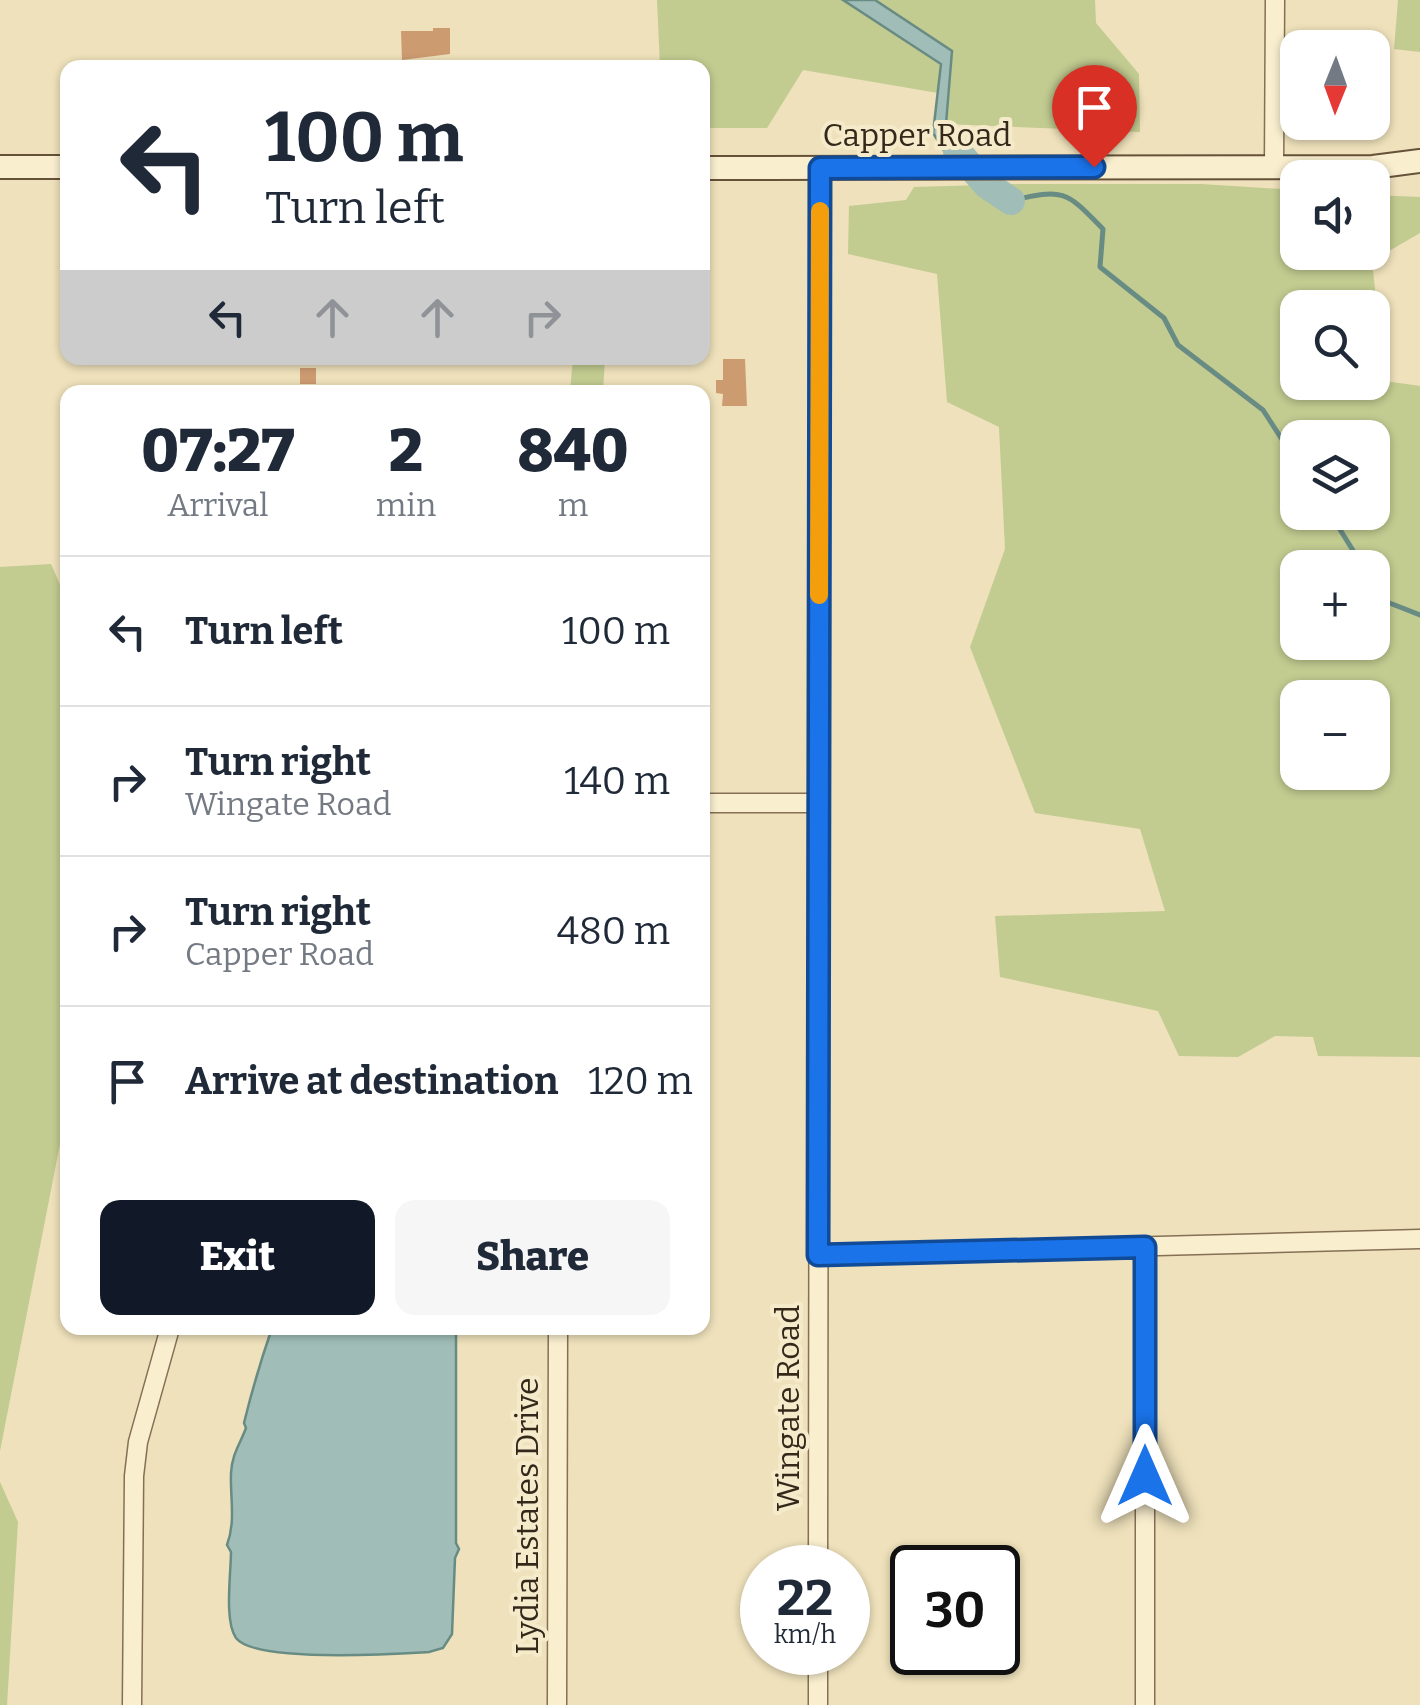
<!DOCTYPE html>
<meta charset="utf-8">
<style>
:root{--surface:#fff;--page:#f6f6f7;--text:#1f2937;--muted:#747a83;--line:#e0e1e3;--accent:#111827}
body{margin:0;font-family:Bitter,serif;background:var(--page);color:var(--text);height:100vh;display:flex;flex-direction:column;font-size:38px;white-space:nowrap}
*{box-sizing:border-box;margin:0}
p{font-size:32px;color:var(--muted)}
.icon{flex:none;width:55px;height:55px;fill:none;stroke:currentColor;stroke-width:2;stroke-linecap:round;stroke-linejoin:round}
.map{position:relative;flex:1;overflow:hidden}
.drawer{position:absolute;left:60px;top:385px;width:650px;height:950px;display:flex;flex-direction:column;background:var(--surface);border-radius:20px;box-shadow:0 2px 8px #0004}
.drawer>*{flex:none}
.top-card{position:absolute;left:60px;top:60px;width:650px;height:305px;border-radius:20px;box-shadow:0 2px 8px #0004;background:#fff;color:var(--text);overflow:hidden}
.needle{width:65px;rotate:181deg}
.tools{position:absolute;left:1280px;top:30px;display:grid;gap:20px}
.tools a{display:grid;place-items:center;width:110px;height:110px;border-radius:20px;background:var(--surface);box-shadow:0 2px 8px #0004;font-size:50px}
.speed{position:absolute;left:740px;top:1545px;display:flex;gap:20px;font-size:50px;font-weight:700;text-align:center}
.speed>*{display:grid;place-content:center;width:130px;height:130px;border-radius:50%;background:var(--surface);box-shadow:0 2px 8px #0004;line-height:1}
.speed small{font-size:25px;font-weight:400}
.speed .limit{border:5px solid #111;border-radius:15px;background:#fff;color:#111}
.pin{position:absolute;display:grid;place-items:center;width:85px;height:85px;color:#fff;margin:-102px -42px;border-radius:50% 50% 50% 0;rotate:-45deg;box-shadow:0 0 10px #0007}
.pin .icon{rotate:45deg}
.me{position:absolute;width:110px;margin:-55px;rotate:0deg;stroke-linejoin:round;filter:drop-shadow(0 0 8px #0008)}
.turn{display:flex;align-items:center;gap:35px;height:210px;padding:0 40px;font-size:45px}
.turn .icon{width:130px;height:130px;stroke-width:2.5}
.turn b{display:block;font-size:70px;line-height:85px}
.lanes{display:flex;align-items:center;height:95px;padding:0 40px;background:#0003;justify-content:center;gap:50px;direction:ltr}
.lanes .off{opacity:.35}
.eta{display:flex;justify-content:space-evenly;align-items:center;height:170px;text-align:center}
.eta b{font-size:60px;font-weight:800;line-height:70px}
.primary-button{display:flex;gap:20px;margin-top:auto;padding:20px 40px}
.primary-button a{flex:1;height:115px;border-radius:20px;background:var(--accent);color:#fff;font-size:40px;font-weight:800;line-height:115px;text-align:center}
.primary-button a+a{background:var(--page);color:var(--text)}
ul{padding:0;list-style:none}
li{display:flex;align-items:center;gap:30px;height:150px;padding:0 40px;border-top:2px solid var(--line)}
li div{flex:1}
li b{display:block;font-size:38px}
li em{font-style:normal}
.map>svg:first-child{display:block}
.green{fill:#c2cb90;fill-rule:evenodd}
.water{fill:#a0beb7;stroke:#688c84;stroke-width:2.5}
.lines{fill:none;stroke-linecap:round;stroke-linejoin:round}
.stream{stroke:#688c84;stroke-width:5}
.river{stroke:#a0beb7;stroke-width:28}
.building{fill:#cd9b70}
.street-casing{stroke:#857055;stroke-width:21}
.secondary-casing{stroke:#665139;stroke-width:26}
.street{stroke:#f9eece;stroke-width:18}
.secondary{stroke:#f9eece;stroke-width:22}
.route-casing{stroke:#114b97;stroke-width:25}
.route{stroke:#1a73e8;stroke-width:18}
.slow{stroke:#f59e0b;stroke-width:18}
.labels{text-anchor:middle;stroke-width:8;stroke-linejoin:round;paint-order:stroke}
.street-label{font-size:32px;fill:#34281a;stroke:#f5ebcb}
</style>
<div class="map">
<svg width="1420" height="1705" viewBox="0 0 1420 1705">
<rect width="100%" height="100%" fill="#eee1bb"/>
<!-- green -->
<g class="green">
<path d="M657,0H843L941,64L938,93L803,70L767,128H703L702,68L660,67Z"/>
<path d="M875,0H1095L1096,23L1139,74L1140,132L946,124L952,51Z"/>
<path d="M1398,0H1420V52L1394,49Z"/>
<path d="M1017,184H1201L1297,190L1298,252H1372L1373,195L1420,197V233L1372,261L1385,381L1420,386V1057L1318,1056L1313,1037L1275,1036L1238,1057L1179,1056L1158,1011L1000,977L995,916L1165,911L1140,829L1035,813L970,647L1005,549L999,427L947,402L937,274L848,254L849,206L906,200L914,187ZM1298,308H1372V382H1298ZM1298,438H1372V512H1298ZM1298,568H1372V642H1298ZM1298,698H1372V772H1298Z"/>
<path d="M573,358H605L603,392H570Z"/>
<path d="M51,564L68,603L67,1108L0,1451V567Z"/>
<path d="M0,1482L18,1522L7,1705H0Z"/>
</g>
<!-- water -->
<g class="water">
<path d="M843,0H875L952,51L946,124L962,154H946L933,133L941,64Z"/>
<path d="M272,1328H456V1543L459,1549L455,1558L452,1634L443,1648L429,1652C395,1654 255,1663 236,1638C224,1621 231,1573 231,1552L227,1545C236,1521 230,1497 231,1473C232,1454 240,1444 246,1428L244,1423C252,1390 261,1360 272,1328Z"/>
</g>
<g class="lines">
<!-- stream -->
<g class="stream">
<path d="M1011,201C1064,188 1066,191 1103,229L1100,267L1164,318L1178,345L1263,410L1298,464"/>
<path d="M1329,512L1364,568"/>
<path d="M1372,580L1387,602L1420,615"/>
</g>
<!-- river -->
<path class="river" d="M957,151L987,185L1011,201"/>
</g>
<!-- building -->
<g class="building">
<path d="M433,28H450V54L402,60L401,31H433Z"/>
<path d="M723,359H745L747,406H722L723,394L716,393V380H723Z"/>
<rect x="300" y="368" width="16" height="16"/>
</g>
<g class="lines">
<defs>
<g id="street">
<path d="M1274,167L1275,0"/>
<path d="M702,803H819"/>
<path d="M1145,1247V1705"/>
<path d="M818,1255L1420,1239"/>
<path d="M818,1568L820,168"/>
<path d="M132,1705L134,1476L138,1442L170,1328"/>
<path d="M557,1705L558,1328"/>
<path d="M818,1705V1652"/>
</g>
<g id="secondary">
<path d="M0,167H68"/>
<path d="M702,168L1373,167L1420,161"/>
</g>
</defs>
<!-- street casing -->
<use href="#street" class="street-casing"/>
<!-- secondary casing -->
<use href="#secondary" class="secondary-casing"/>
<!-- street -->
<use href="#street" class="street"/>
<!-- secondary -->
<use href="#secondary" class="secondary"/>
</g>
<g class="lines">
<defs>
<path id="route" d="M1094,167L820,168L818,1255L1145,1247V1476"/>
</defs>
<!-- route casing -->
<use href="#route" class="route-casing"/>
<!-- route -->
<use href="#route" class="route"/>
<!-- slow -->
<path class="slow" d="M819,595L820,211"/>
</g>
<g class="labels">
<!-- street labels -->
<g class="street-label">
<text x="917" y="146">Capper Road</text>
<text transform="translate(788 1408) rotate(-90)" y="11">Wingate Road</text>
<text transform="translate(527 1516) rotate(-90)" y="11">Lydia Estates Drive</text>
</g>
</g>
</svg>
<div class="tools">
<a><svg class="needle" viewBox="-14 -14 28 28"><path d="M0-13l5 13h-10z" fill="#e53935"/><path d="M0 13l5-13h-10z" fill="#747a83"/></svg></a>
<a><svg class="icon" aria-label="sound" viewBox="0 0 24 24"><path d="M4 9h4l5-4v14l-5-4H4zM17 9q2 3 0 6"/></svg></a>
<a><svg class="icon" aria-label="search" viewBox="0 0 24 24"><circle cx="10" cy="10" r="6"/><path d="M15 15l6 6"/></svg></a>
<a><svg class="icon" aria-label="layers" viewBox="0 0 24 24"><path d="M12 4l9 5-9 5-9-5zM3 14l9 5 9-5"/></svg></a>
<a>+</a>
<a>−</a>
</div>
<div class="speed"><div>22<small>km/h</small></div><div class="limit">30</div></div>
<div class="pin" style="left:1094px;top:167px;background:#d93025"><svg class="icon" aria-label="arrive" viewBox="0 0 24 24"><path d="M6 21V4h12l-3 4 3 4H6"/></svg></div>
<svg class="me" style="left:1145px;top:1476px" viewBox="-20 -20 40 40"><path d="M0-17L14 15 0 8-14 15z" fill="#1a73e8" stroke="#fff" stroke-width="4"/></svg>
<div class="top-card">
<div class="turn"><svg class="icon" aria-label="left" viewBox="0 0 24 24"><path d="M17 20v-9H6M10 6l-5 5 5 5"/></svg><div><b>100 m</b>Turn left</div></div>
<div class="lanes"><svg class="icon" aria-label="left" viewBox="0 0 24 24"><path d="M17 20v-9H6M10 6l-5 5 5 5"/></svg><svg class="icon off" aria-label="ahead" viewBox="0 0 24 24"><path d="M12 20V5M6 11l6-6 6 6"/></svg><svg class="icon off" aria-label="ahead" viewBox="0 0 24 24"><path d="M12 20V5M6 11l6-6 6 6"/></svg><svg class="icon off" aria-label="right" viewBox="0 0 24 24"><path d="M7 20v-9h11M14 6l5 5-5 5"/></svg></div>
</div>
<section class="drawer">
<div class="eta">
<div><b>07:27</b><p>Arrival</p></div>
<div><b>2</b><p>min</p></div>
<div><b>840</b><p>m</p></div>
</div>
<ul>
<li><svg class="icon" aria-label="left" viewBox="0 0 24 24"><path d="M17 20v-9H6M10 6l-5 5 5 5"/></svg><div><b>Turn left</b></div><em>100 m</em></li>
<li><svg class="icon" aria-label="right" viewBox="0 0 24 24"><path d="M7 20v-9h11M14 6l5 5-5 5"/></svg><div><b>Turn right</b><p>Wingate Road</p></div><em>140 m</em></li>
<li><svg class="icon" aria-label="right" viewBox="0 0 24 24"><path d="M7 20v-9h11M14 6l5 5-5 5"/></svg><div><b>Turn right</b><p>Capper Road</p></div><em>480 m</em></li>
<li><svg class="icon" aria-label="arrive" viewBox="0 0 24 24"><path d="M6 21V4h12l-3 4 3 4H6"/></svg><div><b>Arrive at destination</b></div><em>120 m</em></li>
</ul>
<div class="primary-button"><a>Exit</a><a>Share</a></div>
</section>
</div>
